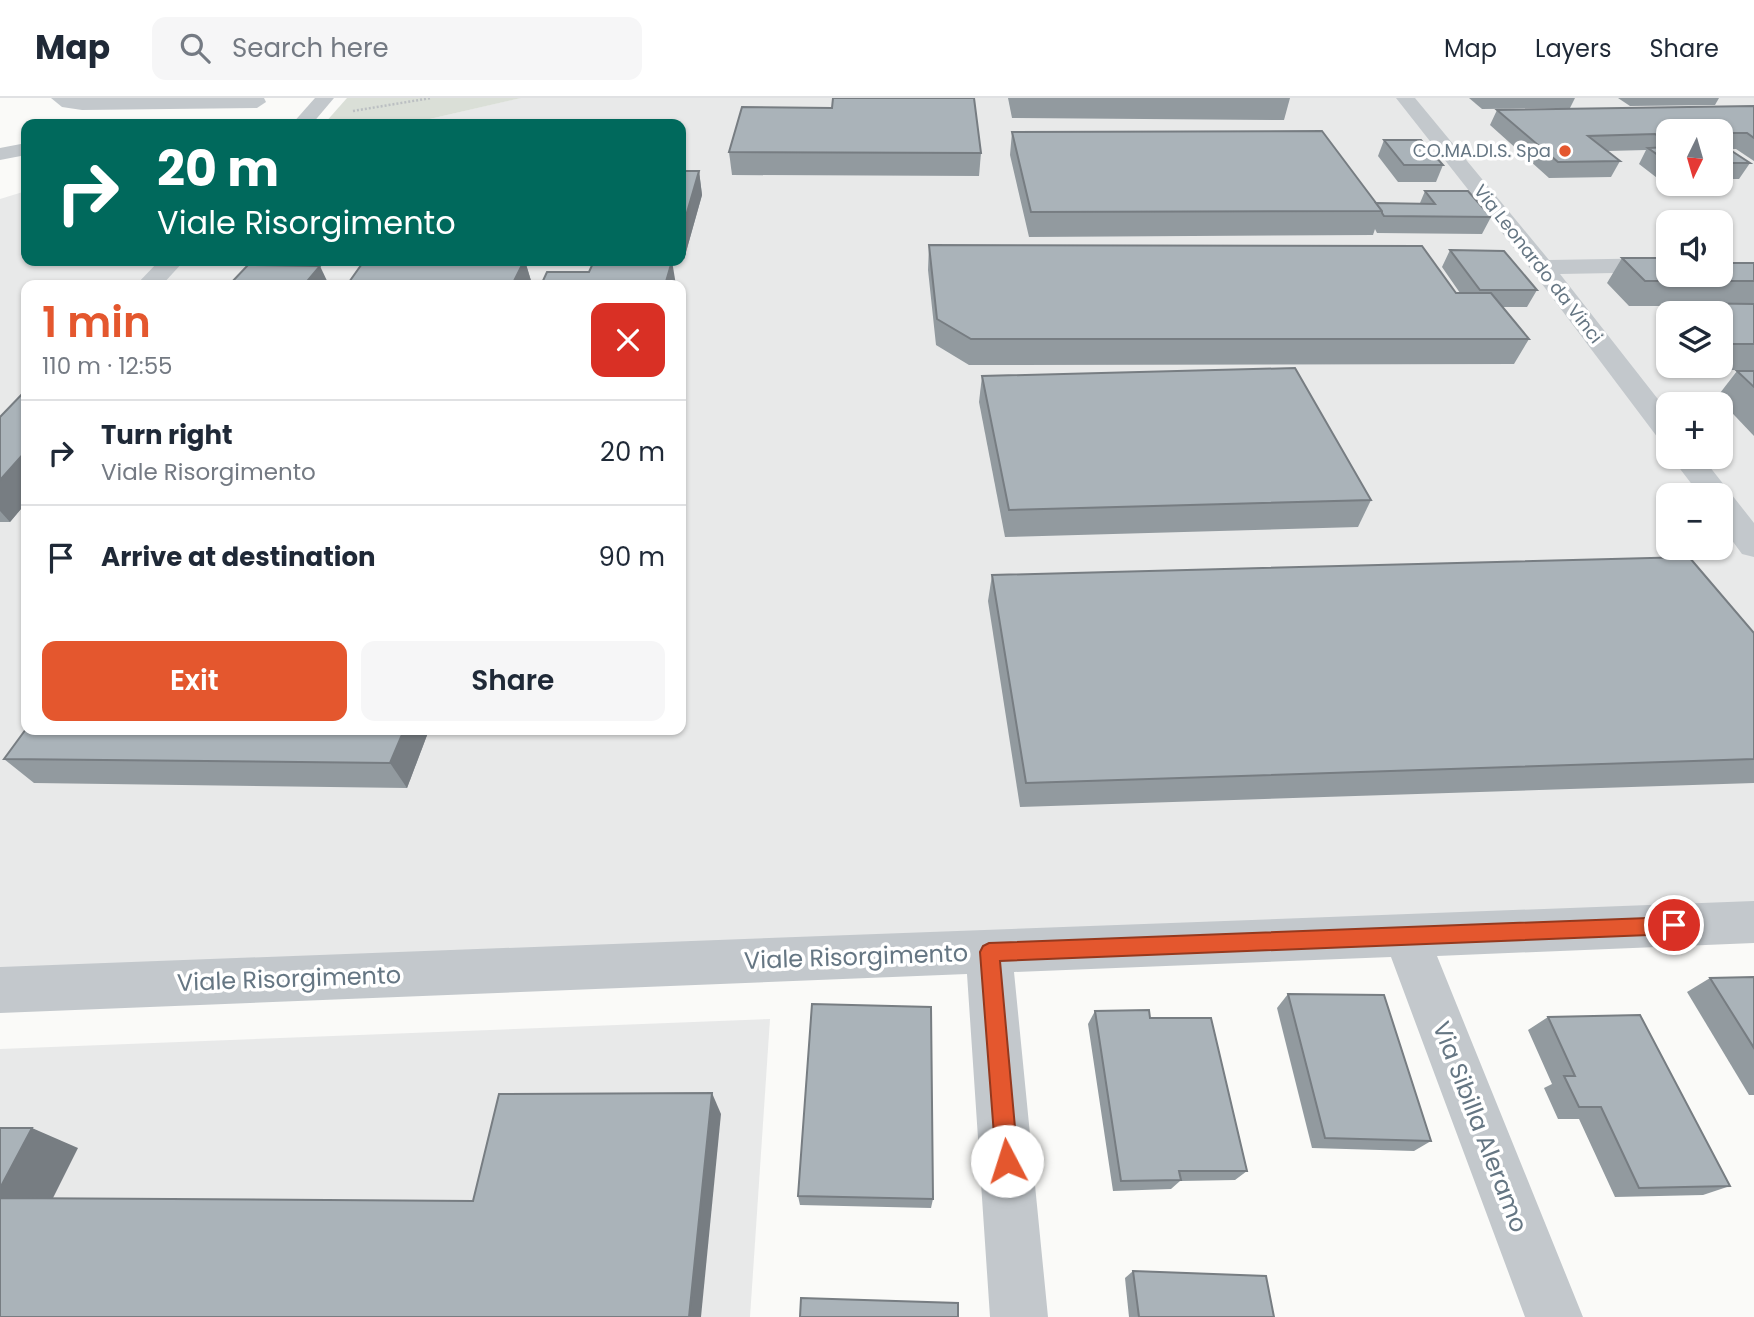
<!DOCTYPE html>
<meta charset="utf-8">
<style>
:root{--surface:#fff;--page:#f6f6f7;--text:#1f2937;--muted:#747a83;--line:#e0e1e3;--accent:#e4572e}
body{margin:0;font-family:Poppins,sans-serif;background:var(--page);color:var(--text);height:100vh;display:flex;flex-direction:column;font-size:26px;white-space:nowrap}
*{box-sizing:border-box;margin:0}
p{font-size:23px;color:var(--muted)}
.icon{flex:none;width:38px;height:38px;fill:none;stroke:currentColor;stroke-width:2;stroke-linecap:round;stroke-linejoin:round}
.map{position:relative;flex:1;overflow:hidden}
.sheet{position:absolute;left:21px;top:182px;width:665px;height:455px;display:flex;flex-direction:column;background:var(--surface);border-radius:14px;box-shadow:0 2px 5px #0004}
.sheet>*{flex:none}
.top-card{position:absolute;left:21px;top:21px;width:665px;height:147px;border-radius:14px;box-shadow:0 2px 5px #0004;background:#00695c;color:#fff;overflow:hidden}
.needle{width:46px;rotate:185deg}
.buttons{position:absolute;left:1656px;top:21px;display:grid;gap:14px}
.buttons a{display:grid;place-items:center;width:77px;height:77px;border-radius:14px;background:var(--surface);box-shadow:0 2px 5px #0004;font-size:35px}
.pin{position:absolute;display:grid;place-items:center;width:60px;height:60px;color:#fff;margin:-30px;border:4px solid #fff;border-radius:50%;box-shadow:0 2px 7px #0007}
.me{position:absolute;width:77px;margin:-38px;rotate:355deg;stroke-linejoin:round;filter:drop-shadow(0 0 5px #0008)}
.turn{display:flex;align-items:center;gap:24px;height:147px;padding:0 21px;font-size:32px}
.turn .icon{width:91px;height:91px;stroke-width:2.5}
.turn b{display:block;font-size:49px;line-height:60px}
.round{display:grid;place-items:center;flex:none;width:74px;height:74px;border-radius:14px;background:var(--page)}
.summary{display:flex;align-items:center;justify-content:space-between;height:119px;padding:0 21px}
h1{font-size:42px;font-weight:600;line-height:52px;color:var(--accent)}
.primary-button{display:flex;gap:14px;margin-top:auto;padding:14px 21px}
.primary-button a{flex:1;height:80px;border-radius:14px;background:var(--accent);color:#fff;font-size:28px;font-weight:600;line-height:80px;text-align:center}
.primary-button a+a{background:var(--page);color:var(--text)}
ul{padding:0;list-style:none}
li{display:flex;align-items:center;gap:21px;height:105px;padding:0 21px;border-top:2px solid var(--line)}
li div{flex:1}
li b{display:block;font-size:26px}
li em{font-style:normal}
header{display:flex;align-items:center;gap:42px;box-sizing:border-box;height:98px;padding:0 35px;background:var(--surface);border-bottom:2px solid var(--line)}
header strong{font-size:33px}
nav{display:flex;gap:38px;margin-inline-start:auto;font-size:24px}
.search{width:490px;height:63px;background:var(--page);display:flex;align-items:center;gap:18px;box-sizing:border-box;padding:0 24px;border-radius:14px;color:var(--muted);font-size:26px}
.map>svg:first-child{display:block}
.built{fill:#e8e9e9;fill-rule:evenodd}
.green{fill:#dadfd7}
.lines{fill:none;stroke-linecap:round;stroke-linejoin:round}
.path{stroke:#bbbfc2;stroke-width:2.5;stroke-dasharray:2 2;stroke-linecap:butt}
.street{fill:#c3c8cc;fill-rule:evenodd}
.wall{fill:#929a9f}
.shaded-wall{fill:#777d82}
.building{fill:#aab3b9;stroke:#777d82;stroke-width:2}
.route{fill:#e4572e;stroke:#94391e;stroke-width:2}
.poi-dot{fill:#e4572e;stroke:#fff;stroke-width:2.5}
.labels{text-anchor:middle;stroke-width:7;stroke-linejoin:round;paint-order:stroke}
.far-poi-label{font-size:18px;fill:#657683;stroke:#fff;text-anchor:end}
.far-street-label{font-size:18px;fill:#657683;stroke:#fff}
.near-street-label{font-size:24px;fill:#657683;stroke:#fff}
</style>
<header>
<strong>Map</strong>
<div class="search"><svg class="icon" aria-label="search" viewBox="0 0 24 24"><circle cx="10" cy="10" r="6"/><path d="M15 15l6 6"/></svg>Search here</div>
<nav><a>Map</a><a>Layers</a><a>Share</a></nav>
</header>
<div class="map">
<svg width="1754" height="1219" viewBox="0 0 1754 1219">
<rect width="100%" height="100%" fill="#fafaf8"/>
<!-- built -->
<g class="built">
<path d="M520,0H1754V806L0,874V101L26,93V163H681V26H408ZM1668,33H1720V86H1668ZM1668,124H1720V177H1668ZM26,187H681V632H26ZM1668,215H1720V268H1668ZM1668,306H1720V359H1668ZM1668,397H1720V450H1668Z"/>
<path d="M770,921L750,1219H0V951Z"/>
</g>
<!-- green -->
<path class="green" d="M347,0H521L408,26H324Z"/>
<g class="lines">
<!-- path -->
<path class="path" d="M353,13L431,0"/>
<!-- street -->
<g class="street">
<path d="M51,0H264L266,4L257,10L82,12L62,9Z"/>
<path d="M315,0H334L312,26H292Z"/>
<path d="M1396,0H1415L1549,162L1668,160V174L1560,176L1668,314V343L1658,340L1533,174Z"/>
<path d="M26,45V57L0,62V50Z"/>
<path d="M159,163H184L162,187H136Z"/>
<path d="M1671,359H1702L1754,425V459L1742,456L1720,426V397H1700Z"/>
<path d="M1754,803V845L1437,858L1583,1219H1525L1391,859L1014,874L1048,1219H990L967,876L0,915V869Z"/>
</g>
</g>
<!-- wall -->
<g class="wall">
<path d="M1008,0H1290L1284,22L1012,20Z"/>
<path d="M1469,0H1575L1570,10L1482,11Z"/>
<path d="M1618,0H1719L1715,7L1630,8Z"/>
<path d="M1754,8V63L1736,51H1729L1750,65L1739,81H1720V33H1668V82L1661,83L1639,66L1646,52L1607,53L1620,63L1611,79L1549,80L1490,27L1497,12Z"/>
<path d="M1012,34L1376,105H1420L1425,93L1491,119L1482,136L1377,135L1375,131L1373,137L1029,139L1010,57Z"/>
<path d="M1384,42L1443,67L1436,84H1398L1378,58Z"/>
<path d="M729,54L981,55L979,78L732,77Z"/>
<path d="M681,73H699L702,97L684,161H681Z"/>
<path d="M929,147L1460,195L1442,169L1450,152L1537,192L1527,209H1503L1529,241L1514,266L969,267L936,247L928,172Z"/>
<path d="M1622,160L1668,177L1754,165V272H1706L1698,268H1720V215H1675L1680,208H1629L1607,185Z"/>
<path d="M229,163H525L532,186L531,187H347L361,167L231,166Z"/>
<path d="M1668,226V246L1663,235Z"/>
<path d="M1737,273H1754V338L1717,299Z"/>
<path d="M982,278L1371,402L1358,429L1005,439L979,304Z"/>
<path d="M26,292V405L10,424H0V319Z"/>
<path d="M992,477L1754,535V685L1020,709L988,503Z"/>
<path d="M429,632L407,690L34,685L4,661Z"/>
<path d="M1754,879V997H1749L1687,894L1710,880Z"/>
<path d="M1288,896L1431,1043L1414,1053L1312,1050L1277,910Z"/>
<path d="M1095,913L1150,920L1247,1073L1235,1082L1180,1083L1171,1091L1113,1093L1088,926Z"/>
<path d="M1548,919L1730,1088L1703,1097L1615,1099L1579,1021H1558L1544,990L1552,986L1528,932Z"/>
<path d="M798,1098L933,1101L931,1110L800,1107Z"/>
<path d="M1133,1173L1274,1219H1129L1125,1180Z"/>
</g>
<!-- shaded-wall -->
<g class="shaded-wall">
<path d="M699,73L702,97L684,161L681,135Z"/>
<path d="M524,163H525L532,186L531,187H512Z"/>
<path d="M672,163L676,187H665Z"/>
<path d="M320,168L329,187H304Z"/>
<path d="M26,353V405L10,424L0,413V382Z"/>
<path d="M404,632H429L407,690L390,665Z"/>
<path d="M712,995L721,1016L701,1219H689Z"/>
<path d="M32,1030L78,1050L45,1116L0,1101V1090Z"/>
</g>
<!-- building -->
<g class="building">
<path d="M833,0H974L981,55L729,54L742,9L832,10Z"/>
<path d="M1754,8V40L1747,35H1720V33H1668V45L1655,36L1588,38L1620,63L1558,64L1497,12Z"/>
<path d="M1322,33L1382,113L1031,114L1012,34Z"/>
<path d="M1384,42H1421L1443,67H1404Z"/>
<path d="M1720,48H1724L1750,65H1720Z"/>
<path d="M1668,49V64L1648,50Z"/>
<path d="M681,73H699L681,135Z"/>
<path d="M1425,93H1468L1491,119L1384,118L1382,115V113L1376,105L1435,106Z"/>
<path d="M929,147L1422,148L1456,195H1491L1529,241H971L937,221Z"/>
<path d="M1450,152L1504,153L1537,192H1480Z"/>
<path d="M1622,160H1668V177H1720V165H1754V183H1645Z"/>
<path d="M364,163H524L512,187H347Z"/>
<path d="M594,163H672L665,187H541L547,174H589Z"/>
<path d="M248,167L320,168L304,187H229Z"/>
<path d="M1682,205L1754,206V246H1725L1720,243V215H1683L1680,210Z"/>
<path d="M1295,270L1371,402L1009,412L982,278Z"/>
<path d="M1737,273H1754V289Z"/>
<path d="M26,292V353L0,382V319Z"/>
<path d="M1689,459L1754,535V661L1026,685L992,477Z"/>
<path d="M26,631V632H404L390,665L4,661Z"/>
<path d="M1754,879V950L1710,880Z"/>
<path d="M1288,896L1384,897L1431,1043L1325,1040Z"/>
<path d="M812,906L931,909L933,1101L798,1098Z"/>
<path d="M1149,912L1150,920H1211L1247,1073H1179L1181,1082L1121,1083L1095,913Z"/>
<path d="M1640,917L1730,1088L1639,1090L1601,1009H1579L1564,978H1575L1548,919Z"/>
<path d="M712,995L689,1219H0V1100L473,1103L499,996Z"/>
<path d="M0,1030H32L0,1090Z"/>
<path d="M1133,1173L1266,1178L1274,1219H1139Z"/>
<path d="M801,1200L958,1205V1219H800Z"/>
</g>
<!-- route -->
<path class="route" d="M1674,819L1680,821L1683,827L1680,834L1674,836L1000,863L1018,1063L1014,1071L1007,1074L999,1071L996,1063L980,854L983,848L989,845Z"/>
<!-- markers -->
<circle class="poi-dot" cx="1565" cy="53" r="7"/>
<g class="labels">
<!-- far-poi labels -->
<g class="far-poi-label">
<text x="1551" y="59">CO.MA.DI.S. Spa</text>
</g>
<!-- far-street labels -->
<g class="far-street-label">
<text transform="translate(1538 166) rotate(52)" y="6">Via Leonardo da Vinci</text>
</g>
<!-- near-street labels -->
<g class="near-street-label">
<text transform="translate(856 859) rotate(-2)" y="8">Viale Risorgimento</text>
<text transform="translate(289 881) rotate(-2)" y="8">Viale Risorgimento</text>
<text transform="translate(1480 1029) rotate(69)" y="8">Via Sibilla Aleramo</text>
</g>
</g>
</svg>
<div class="buttons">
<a><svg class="needle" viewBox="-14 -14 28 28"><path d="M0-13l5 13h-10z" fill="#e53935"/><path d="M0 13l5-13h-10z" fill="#747a83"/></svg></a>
<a><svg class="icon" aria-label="sound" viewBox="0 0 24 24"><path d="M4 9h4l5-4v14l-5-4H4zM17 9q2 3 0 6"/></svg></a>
<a><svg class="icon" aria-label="layers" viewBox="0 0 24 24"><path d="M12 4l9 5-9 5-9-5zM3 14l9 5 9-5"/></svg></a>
<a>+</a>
<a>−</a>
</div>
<div class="pin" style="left:1674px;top:827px;background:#d93025"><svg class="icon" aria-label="arrive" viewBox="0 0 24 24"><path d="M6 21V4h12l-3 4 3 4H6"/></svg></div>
<svg class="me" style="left:1007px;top:1063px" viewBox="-20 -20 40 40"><circle r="19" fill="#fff"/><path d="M0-13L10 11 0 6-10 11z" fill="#e4572e"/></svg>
<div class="top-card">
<div class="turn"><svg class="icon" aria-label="right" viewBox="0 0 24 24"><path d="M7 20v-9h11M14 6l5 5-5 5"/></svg><div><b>20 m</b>Viale Risorgimento</div></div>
</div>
<section class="sheet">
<div class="summary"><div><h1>1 min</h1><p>110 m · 12:55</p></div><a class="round" style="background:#d93025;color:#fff"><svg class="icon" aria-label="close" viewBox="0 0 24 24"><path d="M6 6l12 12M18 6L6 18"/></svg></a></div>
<ul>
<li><svg class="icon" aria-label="right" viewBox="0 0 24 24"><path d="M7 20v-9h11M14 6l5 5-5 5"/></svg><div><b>Turn right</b><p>Viale Risorgimento</p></div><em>20 m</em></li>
<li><svg class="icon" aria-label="arrive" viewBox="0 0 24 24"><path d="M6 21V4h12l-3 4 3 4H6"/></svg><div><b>Arrive at destination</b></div><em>90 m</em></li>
</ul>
<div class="primary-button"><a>Exit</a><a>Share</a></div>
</section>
</div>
